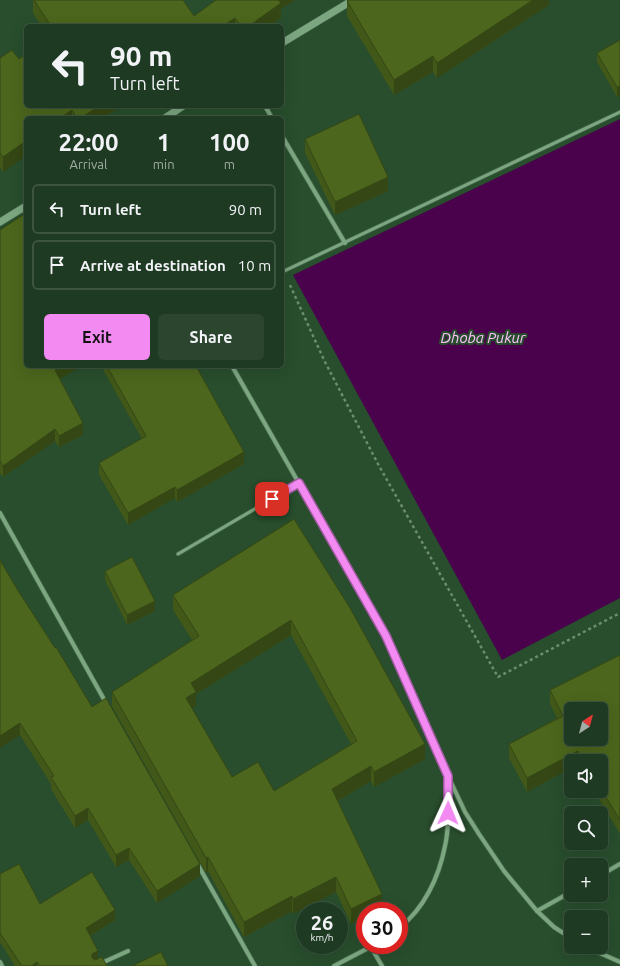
<!DOCTYPE html>
<meta charset="utf-8">
<style>
:root{--surface:#1e3a22;--page:#2b452f;--text:#f1f3f6;--muted:#a1ada5;--line:#3c5440;--accent:#f28af2}
body{margin:0;font-family:Ubuntu,sans-serif;background:var(--page);color:var(--text);height:100vh;display:flex;flex-direction:column;font-size:15px;white-space:nowrap}
*{box-sizing:border-box;margin:0}
p{font-size:13px;color:var(--muted)}
.icon{flex:none;width:22px;height:22px;fill:none;stroke:currentColor;stroke-width:2;stroke-linecap:round;stroke-linejoin:round}
.map{position:relative;flex:1;overflow:hidden}
.sheet{position:absolute;left:24px;top:116px;width:260px;height:252px;display:flex;flex-direction:column;background:var(--surface);border-radius:6px;box-shadow:0 4px 16px #0002,0 0 0 1px var(--line)}
.sheet>*{flex:none}
.banner{position:absolute;left:24px;top:24px;width:260px;height:84px;border-radius:6px;box-shadow:0 4px 16px #0002,0 0 0 1px var(--line);background:#1e3a22;color:var(--text);overflow:hidden}
.needle{width:26px;rotate:36deg}
.buttons{position:absolute;left:564px;top:702px;display:grid;gap:8px}
.buttons a{display:grid;place-items:center;width:44px;height:44px;border-radius:6px;background:var(--surface);box-shadow:0 4px 16px #0002,0 0 0 1px var(--line);font-size:20px}
.speed{position:absolute;left:296px;top:902px;display:flex;gap:8px;font-size:20px;font-weight:700;text-align:center}
.speed>*{display:grid;place-content:center;width:52px;height:52px;border-radius:50%;background:var(--surface);box-shadow:0 4px 16px #0002,0 0 0 1px var(--line);line-height:1}
.speed small{font-size:10px;font-weight:400}
.speed .limit{border:6px solid #d22;background:#fff;color:#111}
.pin{position:absolute;display:grid;place-items:center;width:34px;height:34px;color:#fff;margin:-17px;border-radius:8px;box-shadow:0 2px 6px #0006}
.me{position:absolute;width:44px;margin:-22px;rotate:1deg;stroke-linejoin:round;filter:drop-shadow(0 0 3px #0008)}
.turn{display:flex;align-items:center;gap:14px;height:84px;padding:0 20px;font-size:18px}
.turn .icon{width:52px;height:52px;stroke-width:2.5}
.turn b{display:block;font-size:28px;line-height:34px}
.eta{display:flex;justify-content:space-evenly;align-items:center;height:68px;text-align:center}
.eta b{font-size:24px;font-weight:700;line-height:28px}
.cta{display:flex;gap:8px;margin-top:auto;padding:8px 20px}
.cta a{flex:1;height:46px;border-radius:6px;background:var(--accent);color:#111;font-size:16px;font-weight:700;line-height:46px;text-align:center}
.cta a+a{background:var(--page);color:var(--text)}
ul{padding:0;list-style:none}
li{display:flex;align-items:center;gap:12px;height:50px;margin:0 8px 6px;padding:0 12px;border:2px solid var(--line);border-radius:6px}
li div{flex:1}
li b{display:block;font-size:15px}
li em{font-style:normal}
.map>svg:first-child{display:block}
.water{fill:#49024b}
.lines{fill:none;stroke-linecap:round;stroke-linejoin:round}
.service-casing{stroke:#46684c;stroke-width:4.5}
.minor-casing{stroke:#46684c;stroke-width:5.5}
.tertiary-casing{stroke:#46684c;stroke-width:8}
.path{stroke:#6d8c70;stroke-width:2.5;stroke-dasharray:3 3;stroke-linecap:butt}
.service{stroke:#7ca680;stroke-width:3}
.minor{stroke:#7ca680;stroke-width:4}
.tertiary{stroke:#7ca680;stroke-width:7}
.wall{fill:#415819;fill-rule:evenodd}
.shaded-wall{fill:#354714}
.building{fill:#4c661d;stroke:#354714;fill-rule:evenodd}
.route-casing{stroke:#9d5a9d;stroke-width:10}
.route{stroke:#f28af2;stroke-width:7}
.labels{text-anchor:middle;stroke-width:4;stroke-linejoin:round;paint-order:stroke}
.water-label{font-size:15px;font-style:italic;fill:#fcc3fb;stroke:#284e2d}
</style>
<div class="map">
<svg width="620" height="966" viewBox="0 0 620 966">
<rect width="100%" height="100%" fill="#284e2d"/>
<!-- water -->
<path class="water" d="M620,119V598L502,660L293,275Z"/>
<g class="lines">
<defs>
<g id="service">
<path d="M282,272L620,112"/>
<path d="M178,554L299,483"/>
</g>
<g id="minor">
<path d="M265,106L272,118"/>
<path d="M282,136L345,243"/>
<path d="M232,366L386,636L448,776L465,812L479,834L504,871L537,911L554,927L571,938"/>
<path d="M0,513L106,703"/>
<path d="M198,865L255,966"/>
<path d="M601,875L620,864"/>
<path d="M537,911L571,892"/>
<path d="M399,928C424,909 439,877 445,846C450,824 448,800 448,778"/>
<path d="M371,947L382,966"/>
<path d="M586,947L620,962"/>
<path d="M0,962L2,966"/>
<path d="M95,966L128,951"/>
<path d="M334,966L374,945"/>
</g>
<g id="tertiary">
<path d="M282,43L353,0"/>
<path d="M165,118L183,106"/>
<path d="M0,222L26,206"/>
</g>
</defs>
<!-- service casing -->
<use href="#service" class="service-casing"/>
<!-- minor casing -->
<use href="#minor" class="minor-casing"/>
<!-- tertiary casing -->
<use href="#tertiary" class="tertiary-casing"/>
<!-- path -->
<path class="path" d="M290,285L324,360L378,464L498,677L620,613"/>
<!-- service -->
<use href="#service" class="service"/>
<!-- minor -->
<use href="#minor" class="minor"/>
<!-- tertiary -->
<use href="#tertiary" class="tertiary"/>
</g>
<!-- wall -->
<g class="wall">
<path d="M33,0H183L194,16L281,9V18L269,26H41L33,13Z"/>
<path d="M549,0V5L437,78L433,72L394,95L347,16V1Z"/>
<path d="M620,40V96L617,97L597,62V53Z"/>
<path d="M0,58L19,59L122,106L103,118H26L3,172L0,167Z"/>
<path d="M305,139L388,191L335,215L305,153Z"/>
<path d="M0,230L83,435L59,447L55,441L3,477L0,473Z"/>
<path d="M101,366H196L244,464L177,502L175,498L128,525L99,475V463L142,439Z"/>
<path d="M294,519L425,759L374,787L371,781L338,801L382,909L351,924L336,892L293,914L292,911L244,937L208,871L206,873L112,706V692L192,640L173,610V595ZM291,635L351,744L274,791L232,777L192,709L196,706V694Z"/>
<path d="M105,571L155,611L127,625L105,580Z"/>
<path d="M17,589L92,707L200,876L157,903L129,860L116,867L88,820L75,828L51,789V784L20,735Z"/>
<path d="M620,655V834L594,791H601V761H571V768L527,792L509,758V744L557,718L550,704V690Z"/>
<path d="M0,874L40,904L115,920L90,936L98,959L107,966H15L0,942Z"/>
</g>
<!-- shaded-wall -->
<g class="shaded-wall">
<path d="M277,0H295L281,9V18L269,26H249Z"/>
<path d="M533,0H549V5L437,78V63Z"/>
<path d="M235,18V26H223Z"/>
<path d="M433,56V72L394,95V80Z"/>
<path d="M620,86V96L617,97V87Z"/>
<path d="M99,106H122L103,118H81Z"/>
<path d="M72,110V118H60Z"/>
<path d="M26,141V156L3,172V157Z"/>
<path d="M388,177V191L335,215V202Z"/>
<path d="M62,366H82L55,382V370Z"/>
<path d="M83,423V435L59,447V436Z"/>
<path d="M55,429V441L3,477V466Z"/>
<path d="M244,452V464L177,502V490Z"/>
<path d="M175,487V498L128,525V513Z"/>
<path d="M155,601V611L127,625V615Z"/>
<path d="M291,620V635L196,694V706L186,713V698L191,683Z"/>
<path d="M20,723V735L0,748V736Z"/>
<path d="M425,744V759L374,787V772Z"/>
<path d="M578,751V761H571V768L527,792V778Z"/>
<path d="M371,766V781L332,804V789Z"/>
<path d="M88,808V820L75,828V816Z"/>
<path d="M129,848V860L116,867V855Z"/>
<path d="M208,857V871L206,873V858Z"/>
<path d="M200,864V876L157,903V891Z"/>
<path d="M336,877V892L293,914V899Z"/>
<path d="M382,894V909L377,911H365V917L351,924V909Z"/>
<path d="M292,896V911L244,937V922Z"/>
<path d="M115,910V920L86,938V928Z"/>
<path d="M98,951V961L92,966V954Z"/>
<path d="M37,962V966H31Z"/>
</g>
<!-- building -->
<g class="building">
<path d="M34,0H183L194,16L216,0H278L281,3L249,26H241L235,18L223,26H51Z"/>
<path d="M348,0H533L437,63L433,56L394,80L347,1Z"/>
<path d="M620,40V86L617,87L597,53Z"/>
<path d="M12,50L19,59L26,54V106H99L81,118H77L72,110L60,118H26V141L3,157L0,153V58Z"/>
<path d="M359,114L388,177L335,202L305,139Z"/>
<path d="M26,213V366H62L55,370L83,423L59,436L55,429L3,466L0,461V230Z"/>
<path d="M107,366H196L244,452L177,490L175,487L128,513L99,463L146,436Z"/>
<path d="M294,519L350,608L425,744L374,772L371,766L332,789L382,894L351,909L336,877L293,899L292,896L244,922L208,857L206,858L112,692L199,636L173,595ZM291,620L357,741L274,791L258,762L232,777L186,698L196,692L191,683Z"/>
<path d="M132,557L155,601L127,615L105,571Z"/>
<path d="M0,560L17,589L55,648L56,647L92,707L106,698L200,864L157,891L129,848L116,855L88,808L75,816L51,777L54,776L20,723L0,736Z"/>
<path d="M620,655V820L601,789V761H584L578,751L527,778L509,744L563,716L550,690ZM571,709H601V739H571Z"/>
<path d="M19,864L40,904L92,872L115,910L86,928L98,951L92,954V958L95,960L102,957L107,966H40L37,962L31,966H22L0,933V874Z"/>
<path d="M161,952L168,966H132Z"/>
</g>
<g class="lines">
<defs>
<path id="route" d="M272,499L299,483L386,636L448,776V813"/>
</defs>
<!-- route casing -->
<use href="#route" class="route-casing"/>
<!-- route -->
<use href="#route" class="route"/>
</g>
<g class="labels">
<!-- water labels -->
<g class="water-label">
<text x="483" y="343">Dhoba Pukur</text>
</g>
</g>
</svg>
<div class="buttons">
<a><svg class="needle" viewBox="-14 -14 28 28"><path d="M0-13l5 13h-10z" fill="#e53935"/><path d="M0 13l5-13h-10z" fill="#a1ada5"/></svg></a>
<a><svg class="icon" aria-label="sound" viewBox="0 0 24 24"><path d="M4 9h4l5-4v14l-5-4H4zM17 9q2 3 0 6"/></svg></a>
<a><svg class="icon" aria-label="search" viewBox="0 0 24 24"><circle cx="10" cy="10" r="6"/><path d="M15 15l6 6"/></svg></a>
<a>+</a>
<a>−</a>
</div>
<div class="speed"><div>26<small>km/h</small></div><div class="limit">30</div></div>
<div class="pin" style="left:272px;top:499px;background:#d93025"><svg class="icon" aria-label="arrive" viewBox="0 0 24 24"><path d="M6 21V4h12l-3 4 3 4H6"/></svg></div>
<svg class="me" style="left:448px;top:813px" viewBox="-20 -20 40 40"><path d="M0-17L14 15 0 8-14 15z" fill="#f28af2" stroke="#fff" stroke-width="4"/></svg>
<div class="banner">
<div class="turn"><svg class="icon" aria-label="left" viewBox="0 0 24 24"><path d="M17 20v-9H6M10 6l-5 5 5 5"/></svg><div><b>90 m</b>Turn left</div></div>
</div>
<section class="sheet">
<div class="eta">
<div><b>22:00</b><p>Arrival</p></div>
<div><b>1</b><p>min</p></div>
<div><b>100</b><p>m</p></div>
</div>
<ul>
<li><svg class="icon" aria-label="left" viewBox="0 0 24 24"><path d="M17 20v-9H6M10 6l-5 5 5 5"/></svg><div><b>Turn left</b></div><em>90 m</em></li>
<li><svg class="icon" aria-label="arrive" viewBox="0 0 24 24"><path d="M6 21V4h12l-3 4 3 4H6"/></svg><div><b>Arrive at destination</b></div><em>10 m</em></li>
</ul>
<div class="cta"><a>Exit</a><a>Share</a></div>
</section>
</div>
